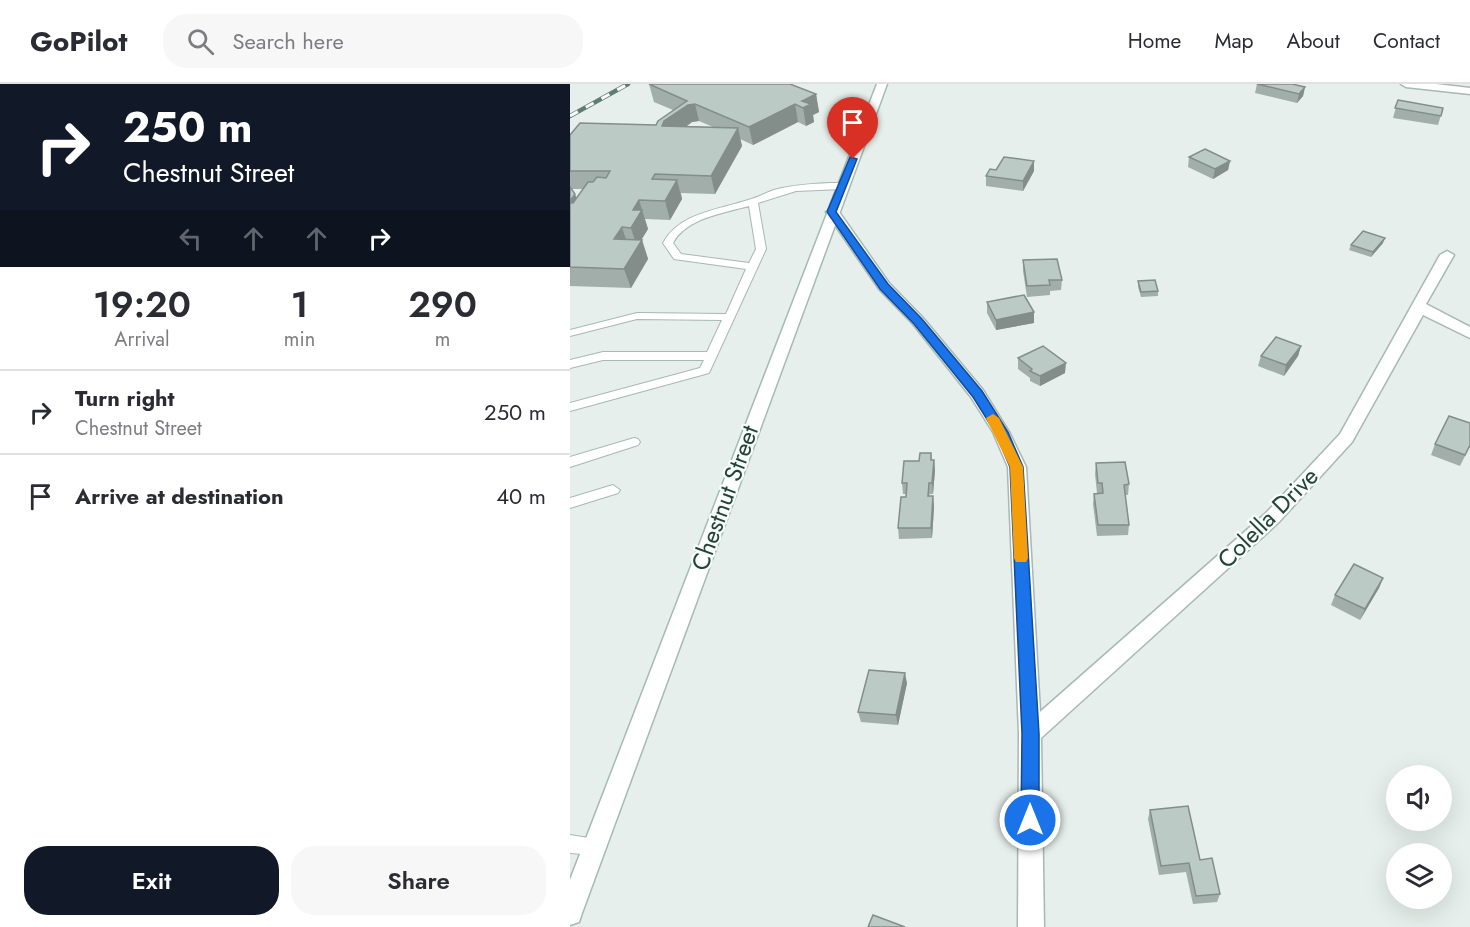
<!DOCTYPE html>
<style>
:root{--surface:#fff;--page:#f7f7f7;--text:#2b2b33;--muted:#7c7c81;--line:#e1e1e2;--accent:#111827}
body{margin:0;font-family:Jost,sans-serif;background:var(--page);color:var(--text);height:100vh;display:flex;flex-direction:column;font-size:22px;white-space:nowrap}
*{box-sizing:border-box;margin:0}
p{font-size:20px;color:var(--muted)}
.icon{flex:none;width:33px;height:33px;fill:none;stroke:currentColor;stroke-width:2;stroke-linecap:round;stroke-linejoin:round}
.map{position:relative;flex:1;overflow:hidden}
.panel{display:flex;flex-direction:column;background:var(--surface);width:570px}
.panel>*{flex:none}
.hud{background:#111827;color:#fff;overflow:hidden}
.fabs{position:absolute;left:816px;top:681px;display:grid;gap:12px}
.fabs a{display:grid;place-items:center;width:66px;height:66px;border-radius:50%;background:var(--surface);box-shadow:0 6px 24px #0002;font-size:30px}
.pin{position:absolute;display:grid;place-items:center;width:51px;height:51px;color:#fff;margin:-62px -26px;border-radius:50% 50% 50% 0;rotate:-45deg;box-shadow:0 0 6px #0007}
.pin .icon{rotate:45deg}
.me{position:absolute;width:66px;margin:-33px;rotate:0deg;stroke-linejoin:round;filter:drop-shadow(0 0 4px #0008)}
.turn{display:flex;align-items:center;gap:21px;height:126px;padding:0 24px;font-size:27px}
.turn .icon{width:78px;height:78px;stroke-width:2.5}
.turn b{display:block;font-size:42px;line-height:51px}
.lanes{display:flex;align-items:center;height:57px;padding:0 24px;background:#0003;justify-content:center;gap:30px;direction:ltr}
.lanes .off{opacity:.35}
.eta{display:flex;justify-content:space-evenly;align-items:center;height:102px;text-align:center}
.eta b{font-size:36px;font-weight:600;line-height:42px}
.action{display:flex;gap:12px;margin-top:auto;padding:12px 24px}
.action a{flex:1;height:69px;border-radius:24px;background:var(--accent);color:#fff;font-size:24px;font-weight:600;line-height:69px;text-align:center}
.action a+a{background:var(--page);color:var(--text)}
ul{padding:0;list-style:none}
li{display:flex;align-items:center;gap:18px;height:84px;padding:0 24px;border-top:2px solid var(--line)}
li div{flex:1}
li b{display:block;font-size:22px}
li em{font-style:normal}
header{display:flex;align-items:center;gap:36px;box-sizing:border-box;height:84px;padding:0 30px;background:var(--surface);border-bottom:2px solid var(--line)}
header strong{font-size:28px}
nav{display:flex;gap:33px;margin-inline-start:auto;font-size:21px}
.search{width:420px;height:54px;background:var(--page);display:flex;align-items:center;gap:15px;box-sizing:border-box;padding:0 21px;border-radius:24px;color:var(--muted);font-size:22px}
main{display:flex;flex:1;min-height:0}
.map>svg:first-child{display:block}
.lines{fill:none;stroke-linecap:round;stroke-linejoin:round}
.service-casing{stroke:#a8b8b2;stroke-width:2}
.minor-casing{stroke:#a8b8b2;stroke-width:3}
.secondary-casing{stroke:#a4bbb3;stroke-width:3}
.service{fill:#fff;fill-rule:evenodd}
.minor{fill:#fff;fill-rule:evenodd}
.secondary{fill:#fff;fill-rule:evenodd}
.rail-casing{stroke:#5f7d75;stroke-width:4.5}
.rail{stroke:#f7fbf9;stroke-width:3;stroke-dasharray:9;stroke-linecap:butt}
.wall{fill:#a1aea9;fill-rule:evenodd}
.shaded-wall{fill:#838d89}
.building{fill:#bbcac4;stroke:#838d89;stroke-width:1.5}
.route{fill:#1a73e8;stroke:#114b97;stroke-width:1.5}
.slow{fill:#f59e0b}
.labels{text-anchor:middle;stroke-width:4.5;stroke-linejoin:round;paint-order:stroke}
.street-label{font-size:24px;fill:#24423a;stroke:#f7fbf9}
</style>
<header>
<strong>GoPilot</strong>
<div class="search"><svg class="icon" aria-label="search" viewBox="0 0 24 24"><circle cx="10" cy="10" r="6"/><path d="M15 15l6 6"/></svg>Search here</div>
<nav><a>Home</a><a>Map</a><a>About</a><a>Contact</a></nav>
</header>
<main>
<section class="panel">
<div class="hud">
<div class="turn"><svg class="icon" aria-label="right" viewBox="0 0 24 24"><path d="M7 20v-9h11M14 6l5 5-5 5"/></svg><div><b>250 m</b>Chestnut Street</div></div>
<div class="lanes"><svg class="icon off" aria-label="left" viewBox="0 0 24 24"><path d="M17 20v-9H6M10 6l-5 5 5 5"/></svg><svg class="icon off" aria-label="ahead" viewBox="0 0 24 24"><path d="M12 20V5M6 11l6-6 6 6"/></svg><svg class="icon off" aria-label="ahead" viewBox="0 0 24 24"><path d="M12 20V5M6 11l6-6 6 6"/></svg><svg class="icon" aria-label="right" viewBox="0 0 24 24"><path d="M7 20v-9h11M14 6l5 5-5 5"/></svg></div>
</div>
<div class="eta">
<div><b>19:20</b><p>Arrival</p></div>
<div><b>1</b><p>min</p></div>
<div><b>290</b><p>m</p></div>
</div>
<ul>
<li><svg class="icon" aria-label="right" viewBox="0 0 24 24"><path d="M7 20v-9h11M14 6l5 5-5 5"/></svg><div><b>Turn right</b><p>Chestnut Street</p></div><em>250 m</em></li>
<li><svg class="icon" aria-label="arrive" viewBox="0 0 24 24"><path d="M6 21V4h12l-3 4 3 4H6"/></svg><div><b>Arrive at destination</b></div><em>40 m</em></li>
</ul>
<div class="action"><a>Exit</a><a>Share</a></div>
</section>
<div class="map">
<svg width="900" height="843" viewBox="0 0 900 843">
<rect width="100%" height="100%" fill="#e6efeb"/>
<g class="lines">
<defs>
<g id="service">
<path d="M259,99H272L277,102L272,105L226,107L188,119L196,165L139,289L0,327V319L130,284L134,276H33L0,284V276L33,268H137L152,236L67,235L0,252V246L67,229L156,230L176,185L104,175L93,159C109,129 148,126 178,116C187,114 195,109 204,106C222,101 241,100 259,99ZM179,122L186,165L179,179L111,170L103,159C116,134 154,129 179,122Z"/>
<path d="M64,354L68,355L70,358L68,361L0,383V373Z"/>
<path d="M43,401L50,406L48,409L0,424V414Z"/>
<path d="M0,751L31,756L34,762L31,768L25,771L0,769Z"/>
</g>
<g id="minor">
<path d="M831,0H866L900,4V10L836,3Z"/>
<path d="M262,124L267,125L319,199L353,234L413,306L439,348L456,383L470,628L696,429L770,350L870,171L877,167L884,171L856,220L900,243V254L853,231L782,358L708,439L471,654L474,843H448L449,650L438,383L423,348L401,313L343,240L309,205L256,128Z"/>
</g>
<path id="secondary" d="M307,0H317L12,829L9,838L0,841V796Z"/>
</defs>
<!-- service casing -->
<use href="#service" class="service-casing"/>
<!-- minor casing -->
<use href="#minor" class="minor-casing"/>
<!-- secondary casing -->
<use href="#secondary" class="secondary-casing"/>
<!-- service -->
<use href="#service" class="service"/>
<!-- minor -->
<use href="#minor" class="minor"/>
<!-- secondary -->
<use href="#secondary" class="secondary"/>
<defs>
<path id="rail" d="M0,32L58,0"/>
</defs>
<!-- rail casing -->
<use href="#rail" class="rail-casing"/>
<!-- rail -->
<use href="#rail" class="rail"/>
</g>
<!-- wall -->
<g class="wall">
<path d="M79,0L246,10L249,28L243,31L244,38L236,42L228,38L183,61L170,55L172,62L145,110L111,109L112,115L100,136L75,135L78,145L71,156H72L78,175L61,204L0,202V51L86,41L103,26L84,18ZM129,37L143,43L117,42L122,38ZM2,105H13L6,114Z"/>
<path d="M687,0L735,3L733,12L727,19L685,9Z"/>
<path d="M828,16L873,24L868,41L823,34Z"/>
<path d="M619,73L660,77L658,86L643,95L618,83Z"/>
<path d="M464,77V87L453,107L416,102V92L426,86Z"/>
<path d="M813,159L801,173L779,166L781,161Z"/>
<path d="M453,176L492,196L491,206L480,207V211L457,213L453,187Z"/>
<path d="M568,197L588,207V212L571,213L568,203Z"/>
<path d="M417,218L464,228V239L426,246L417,229Z"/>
<path d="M731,262L728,272L714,292L688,282L691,272Z"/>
<path d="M448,274L495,289L470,302L460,297V294L448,285Z"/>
<path d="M900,339V362L890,382L861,371L865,360Z"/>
<path d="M361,369L362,376H364L365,386L363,410H360L359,412H363L364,423L362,454L329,455L328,444L336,410H333L332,399L349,377Z"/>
<path d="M526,379L559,400L558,411H555L559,441L558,451L527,452L523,420L524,410L527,409L525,390Z"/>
<path d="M813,494L809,504L790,536L761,521L765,511Z"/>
<path d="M337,599L328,641L291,638L288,628Z"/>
<path d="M580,726L630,776L650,810L647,818L623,820L616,788L589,791L578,735Z"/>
</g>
<!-- shaded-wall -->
<g class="shaded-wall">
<path d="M735,3L733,12L727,19L729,10Z"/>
<path d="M246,10L249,28L243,31L244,38L236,42L232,17Z"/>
<path d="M125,20L129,37L122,38L99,55L92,42L94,37L118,21Z"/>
<path d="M225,20L228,38L183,61L179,43Z"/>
<path d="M168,44L172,62L145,110L141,92Z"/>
<path d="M464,77V87L453,107V97Z"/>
<path d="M660,77L658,86L643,95L645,85Z"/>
<path d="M107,96L112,115L100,136L95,117Z"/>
<path d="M5,110L12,129L0,123V117Z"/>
<path d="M69,116L78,145L67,163L61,144L63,126Z"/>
<path d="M52,143L58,162L44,155Z"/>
<path d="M815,154L813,159L801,173L803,168Z"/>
<path d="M72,156L78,175L61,204L54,185Z"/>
<path d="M464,228V239L426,246V236Z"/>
<path d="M731,262L728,272L714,292L716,281Z"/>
<path d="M496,279L495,289L470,302V292Z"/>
<path d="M364,376L365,386L363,410L362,399Z"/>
<path d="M363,412L364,423L362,454L361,444Z"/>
<path d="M813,494L809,504L790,536L795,525Z"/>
<path d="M335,589L337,599L328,641L326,631Z"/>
</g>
<!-- building -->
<g class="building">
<path d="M79,0H220L246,10L232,17L241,20L233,24L225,20L179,43L125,20L118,21L94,37L92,42L168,44L141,92L85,90L82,95L107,96L95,117L69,116L63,126H72L61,144L52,143L44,155L72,156L54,185L0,183V119H3L18,98H23L27,93L36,94L40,87H0V51L10,39L86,41L88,37L117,17Z"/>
<path d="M687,0H722L735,3L729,10Z"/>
<path d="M828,16L873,24L871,32L825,24Z"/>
<path d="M635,65L660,77L645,85L619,73Z"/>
<path d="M434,73L464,77L453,97L416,92L420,85L426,86Z"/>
<path d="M0,103L5,110L0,117Z"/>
<path d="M793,147L815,154L803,168L781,161Z"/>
<path d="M487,175L492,196H479L480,201L457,202L453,176Z"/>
<path d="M585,196L588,207L571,208L568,197Z"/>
<path d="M454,211L464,228L426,236L417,218Z"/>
<path d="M706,253L731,262L716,281L691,272Z"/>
<path d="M473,262L496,279L470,292L460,287L462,285L448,274Z"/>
<path d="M879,332L900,339V361L895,371L865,360Z"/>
<path d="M350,369H361V376H364L362,399H359L358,412H363L361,444H328L331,413H336L337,399H332L334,377H349Z"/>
<path d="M555,378L559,400L554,401L559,441H528L524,410L533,409L532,399H528L526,379Z"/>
<path d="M784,480L813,494L795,525L765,511Z"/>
<path d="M299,586L335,589L326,631L288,628Z"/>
<path d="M618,722L630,776L642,774L650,810L626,812L619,779L591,782L580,726Z"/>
<path d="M303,831L335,843H298Z"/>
</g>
<!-- route -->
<path class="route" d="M280,73L287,75L266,128L318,200L352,235L412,307L438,348L453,383L469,650V736L467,742L460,744L454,742L451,736L452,650L440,383L425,348L403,313L344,240L310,205L257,128Z"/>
<!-- slow -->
<path class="slow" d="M423,330L429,334L453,383L458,474L456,478H446L444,474L440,383L416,334Z"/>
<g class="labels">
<!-- street labels -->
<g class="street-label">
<text transform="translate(155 414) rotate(-70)" y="8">Chestnut Street</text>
<text transform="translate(698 434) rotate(-45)" y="8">Colella Drive</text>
</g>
</g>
</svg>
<div class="fabs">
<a><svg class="icon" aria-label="sound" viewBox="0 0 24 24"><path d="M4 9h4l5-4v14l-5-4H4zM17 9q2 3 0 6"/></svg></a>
<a><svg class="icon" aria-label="layers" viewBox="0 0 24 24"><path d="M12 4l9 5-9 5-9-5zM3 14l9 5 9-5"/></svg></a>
</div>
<div class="pin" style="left:283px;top:75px;background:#d93025"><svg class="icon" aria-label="arrive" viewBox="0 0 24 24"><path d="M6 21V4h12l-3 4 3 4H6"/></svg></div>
<svg class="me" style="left:460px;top:736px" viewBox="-20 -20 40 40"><circle r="17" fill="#1a73e8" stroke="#fff" stroke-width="3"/><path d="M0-11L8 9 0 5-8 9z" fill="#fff"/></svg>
</div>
</main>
